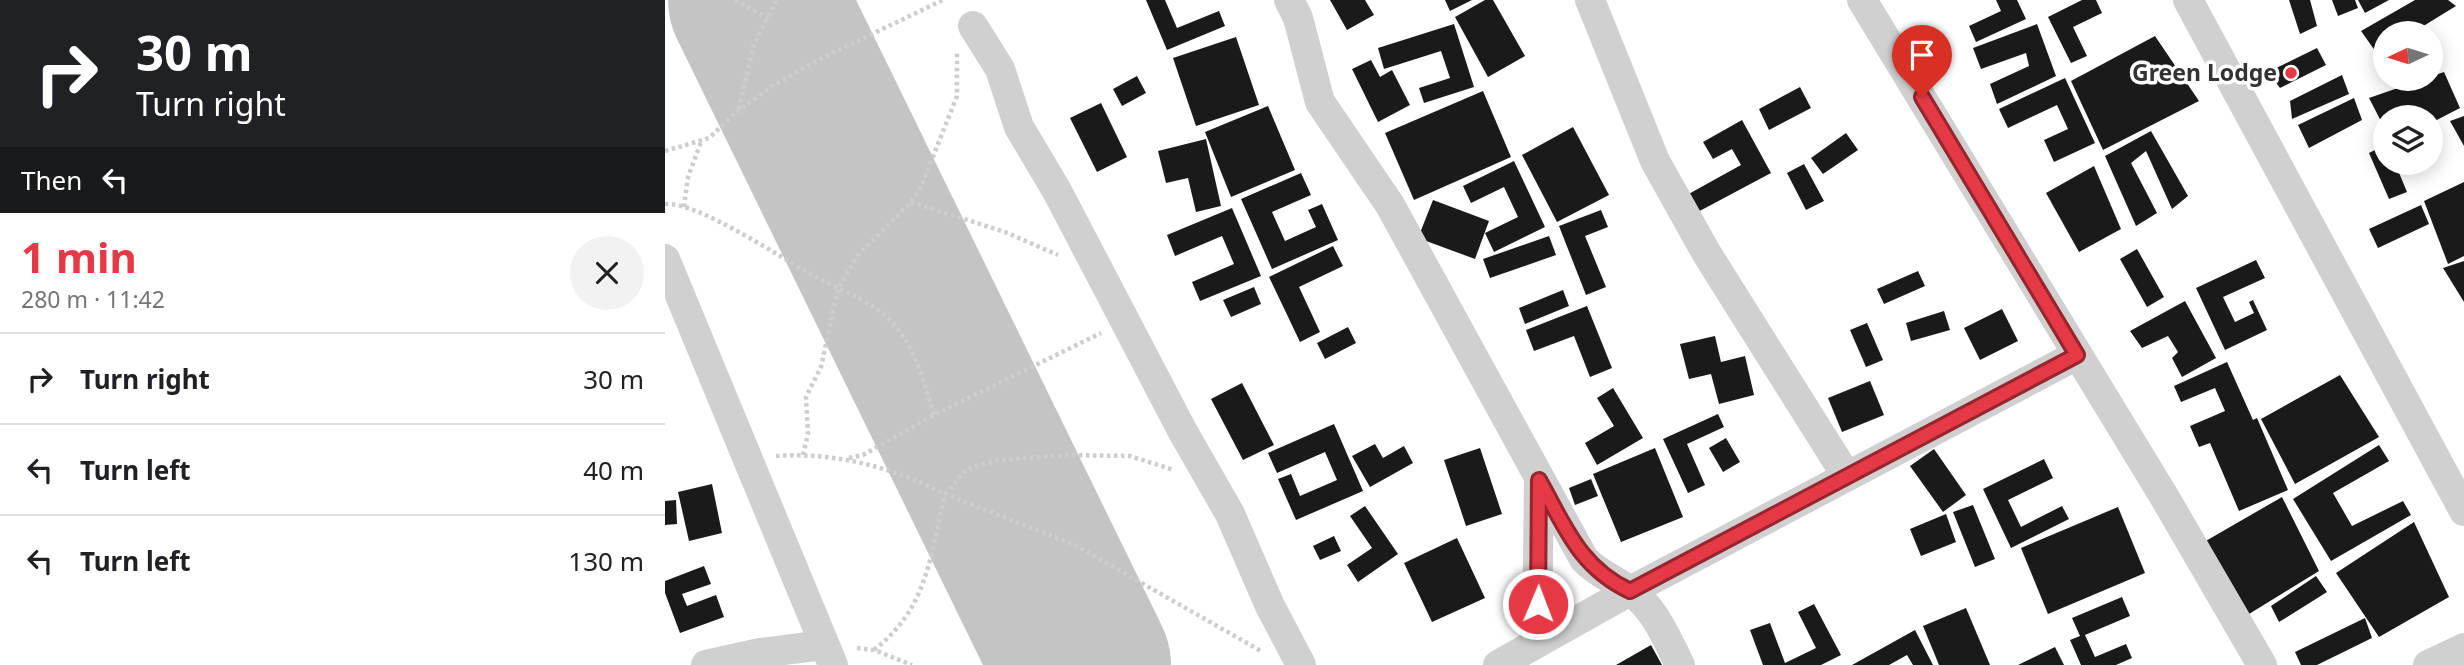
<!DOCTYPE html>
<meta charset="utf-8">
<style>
:root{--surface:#fff;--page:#f2f2f2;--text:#202124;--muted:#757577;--line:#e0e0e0;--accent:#e63946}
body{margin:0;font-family:"Noto Sans",sans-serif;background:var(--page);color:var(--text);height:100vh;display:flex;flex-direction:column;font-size:26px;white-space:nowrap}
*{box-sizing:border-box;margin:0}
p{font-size:23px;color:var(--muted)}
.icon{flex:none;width:38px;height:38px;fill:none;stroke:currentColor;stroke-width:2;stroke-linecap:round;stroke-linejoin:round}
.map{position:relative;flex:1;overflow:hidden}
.details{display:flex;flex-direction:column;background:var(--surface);width:665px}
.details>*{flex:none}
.hud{background:#202124;color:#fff;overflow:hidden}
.needle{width:46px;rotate:266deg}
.controls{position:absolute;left:1708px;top:21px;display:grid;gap:14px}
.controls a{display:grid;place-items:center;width:70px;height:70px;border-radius:50%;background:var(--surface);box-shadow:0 4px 18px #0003;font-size:35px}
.pin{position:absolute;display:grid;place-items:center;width:60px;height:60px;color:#fff;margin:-72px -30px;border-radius:50% 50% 50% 0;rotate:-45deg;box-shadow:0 0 7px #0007}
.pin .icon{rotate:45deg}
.me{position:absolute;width:77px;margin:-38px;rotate:1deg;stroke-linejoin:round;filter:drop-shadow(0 0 5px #0008)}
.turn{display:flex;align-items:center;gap:24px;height:147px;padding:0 21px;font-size:32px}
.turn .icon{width:91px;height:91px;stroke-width:2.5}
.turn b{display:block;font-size:49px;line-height:60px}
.then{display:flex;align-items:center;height:66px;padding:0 21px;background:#0003;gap:14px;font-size:26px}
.round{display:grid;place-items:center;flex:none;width:74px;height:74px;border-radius:37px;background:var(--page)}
.overview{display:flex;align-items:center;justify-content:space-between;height:119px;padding:0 21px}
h1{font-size:42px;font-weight:700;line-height:52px;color:var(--accent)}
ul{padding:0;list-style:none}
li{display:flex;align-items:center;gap:21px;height:91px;padding:0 21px;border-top:2px solid var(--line)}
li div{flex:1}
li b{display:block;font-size:26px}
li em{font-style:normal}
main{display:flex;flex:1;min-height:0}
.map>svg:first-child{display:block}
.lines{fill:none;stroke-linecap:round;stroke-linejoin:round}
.runway{stroke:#c4c4c4;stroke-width:178}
.building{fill:#1a1a1a}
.path{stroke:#cdcdcd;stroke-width:4.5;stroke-dasharray:3.5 3.5;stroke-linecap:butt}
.minor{stroke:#d0d0d0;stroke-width:30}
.route-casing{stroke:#96252e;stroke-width:18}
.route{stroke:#e63946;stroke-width:12}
.poi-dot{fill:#e63946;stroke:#fff;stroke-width:2.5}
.labels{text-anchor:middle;stroke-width:7;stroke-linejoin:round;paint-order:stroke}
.poi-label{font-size:23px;font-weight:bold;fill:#333;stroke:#fff;text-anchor:end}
</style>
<main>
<section class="details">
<div class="hud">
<div class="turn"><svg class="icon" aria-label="right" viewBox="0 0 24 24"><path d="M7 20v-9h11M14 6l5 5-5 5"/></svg><div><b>30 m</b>Turn right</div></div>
<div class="then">Then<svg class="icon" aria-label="left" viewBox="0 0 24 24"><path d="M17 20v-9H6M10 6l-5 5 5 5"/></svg></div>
</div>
<div class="overview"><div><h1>1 min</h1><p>280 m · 11:42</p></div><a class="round"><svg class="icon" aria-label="close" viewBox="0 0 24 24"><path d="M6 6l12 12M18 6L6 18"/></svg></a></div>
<ul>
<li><svg class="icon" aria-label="right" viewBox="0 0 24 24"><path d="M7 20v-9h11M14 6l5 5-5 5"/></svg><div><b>Turn right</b></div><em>30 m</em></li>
<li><svg class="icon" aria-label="left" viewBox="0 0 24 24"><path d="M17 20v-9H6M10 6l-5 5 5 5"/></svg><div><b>Turn left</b></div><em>40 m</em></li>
<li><svg class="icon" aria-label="left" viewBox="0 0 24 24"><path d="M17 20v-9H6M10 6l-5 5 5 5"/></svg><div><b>Turn left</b></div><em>130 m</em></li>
</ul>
</section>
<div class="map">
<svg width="1799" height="665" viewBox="0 0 1799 665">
<rect width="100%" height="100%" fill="#fff"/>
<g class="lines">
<!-- runway -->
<path class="runway" d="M92,0L417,665"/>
</g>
<!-- building -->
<g class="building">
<path d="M481,0H500L512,28L554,11L560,26L502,50Z"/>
<path d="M665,0H700L709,15L682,30Z"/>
<path d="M780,0H807L785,11Z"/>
<path d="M820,0H828L860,56L823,77L790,17Z"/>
<path d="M1331,0H1352L1361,19L1311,42L1304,26L1336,11Z"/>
<path d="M1417,0H1431L1437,13L1408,27L1422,56L1406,63L1383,17Z"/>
<path d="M1624,0H1645L1652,26L1635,34Z"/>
<path d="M1667,0H1690L1693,8L1673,16Z"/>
<path d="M1693,0H1724L1700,13Z"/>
<path d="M1750,0H1783L1791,6L1747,33H1720V50L1713,55L1696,31Z"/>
<path d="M789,24L809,87L759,103L754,88L785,78L776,51L719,69L713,48Z"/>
<path d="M1372,24L1391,76L1332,104L1325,84L1364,66L1361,53L1316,69L1308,48Z"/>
<path d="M1490,36L1534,101L1438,150L1406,81Z"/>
<path d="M571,37L594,105L531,126L508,58Z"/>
<path d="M1652,48L1661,65L1615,88L1603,72Z"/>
<path d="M706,60L715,77L727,70L745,105L713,122L687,69Z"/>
<path d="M1779,72L1795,108L1766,123V117H1720V129L1704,98Z"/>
<path d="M1677,75L1684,94L1627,119L1625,101Z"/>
<path d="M472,76L481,93L457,106L448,89Z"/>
<path d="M1400,78L1430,143L1389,162L1379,140L1403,129L1392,105L1343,128L1334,109Z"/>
<path d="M1135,87L1146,108L1104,130L1094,109Z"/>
<path d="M818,91L846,157L749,200L720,133Z"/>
<path d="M1689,98L1697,120L1644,148L1633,125Z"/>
<path d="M436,103L462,157L432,172L405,118Z"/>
<path d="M603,106L630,170L566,197L540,132Z"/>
<path d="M1799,116V146L1785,121Z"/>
<path d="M1077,120L1106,173L1029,214L1020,196L1076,165L1067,149L1048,159L1038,142Z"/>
<path d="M908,127L944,195L892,222L857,155Z"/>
<path d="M1486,131L1523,196L1507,209L1481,151L1466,163L1492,213L1471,226L1440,156Z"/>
<path d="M1181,133L1193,150L1158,174L1146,158Z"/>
<path d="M541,139L556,206L531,212L523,178L501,183L493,151Z"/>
<path d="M1720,145V163H1730L1742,192L1724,199L1704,153Z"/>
<path d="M849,161L880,227L829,252L820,233L853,217L839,187L806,203L798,186Z"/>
<path d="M1139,164L1159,201L1141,210L1122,173Z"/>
<path d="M1429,166L1456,229L1414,252L1381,193Z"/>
<path d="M636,173L646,195L607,212L620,241L651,227L643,210L657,204L673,240L607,269L576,199Z"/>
<path d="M1799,182V256L1783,264L1759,201Z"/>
<path d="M768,200L824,221L810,259L753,238Z"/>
<path d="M1756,205L1764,224L1713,248L1704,229Z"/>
<path d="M567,208L596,276L535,301L527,282L569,264L557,236L510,256L502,235Z"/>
<path d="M936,210L943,227L920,236L941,287L921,295L894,226Z"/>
<path d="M884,236L891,255L825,278L818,259Z"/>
<path d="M668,246L678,266L634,287L655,332L635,342L604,277Z"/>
<path d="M1472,249L1499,297L1482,307L1455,259Z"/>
<path d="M1591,260L1600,278L1558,297L1570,322L1589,313L1584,302L1588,300L1602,330L1560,350L1531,288Z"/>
<path d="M1799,261V302L1778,268Z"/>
<path d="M1253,271L1260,286L1219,304L1212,289Z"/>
<path d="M589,287L596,304L566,317L558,300Z"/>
<path d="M898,290L904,306L860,324L854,308Z"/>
<path d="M1520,301L1551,358L1517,377L1507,358L1513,352L1503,336L1477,348L1465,331Z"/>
<path d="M922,306L947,368L925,377L909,336L869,351L861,330Z"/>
<path d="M1337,309L1353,341L1315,360L1299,328Z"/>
<path d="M1279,311L1285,330L1246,341L1241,323Z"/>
<path d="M1202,323L1218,360L1201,367L1185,330Z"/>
<path d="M683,327L691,343L660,359L652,343Z"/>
<path d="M1050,336L1056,362L1080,356L1089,395L1054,404L1046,374L1024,379L1015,344Z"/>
<path d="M1562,362L1588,420L1592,418L1623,490L1574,511L1545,443L1534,447L1525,426L1560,411L1550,388L1516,402L1509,386Z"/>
<path d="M1675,375L1714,437L1630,484L1596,419Z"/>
<path d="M1205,381L1219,415L1177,432L1163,398Z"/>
<path d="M577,383L609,445L578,460L546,399Z"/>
<path d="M948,388L978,438L932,465L920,443L949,426L932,398Z"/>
<path d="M1053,414L1059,427L1022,444L1040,485L1023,493L998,439Z"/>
<path d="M669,424L698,491L631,520L613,479L626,474L635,496L672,480L660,452L612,473L603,453Z"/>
<path d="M1061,438L1075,462L1058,472L1044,448Z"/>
<path d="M710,444L718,458L739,446L748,463L705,487L687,456Z"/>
<path d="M1714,445L1724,461L1668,493L1687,526L1738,501L1746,515L1666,561L1628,499Z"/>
<path d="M815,448L837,514L801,526L779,460Z"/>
<path d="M990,448L1018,517L956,542L928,474Z"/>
<path d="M1269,449L1301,495L1278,512L1245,466Z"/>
<path d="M1379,459L1388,478L1343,500L1356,527L1397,506L1404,519L1346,548L1318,489Z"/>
<path d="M926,479L933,496L910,505L904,488Z"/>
<path d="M47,484L57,533L24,541L13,492Z"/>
<path d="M1617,497L1654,571L1584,614L1539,542Z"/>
<path d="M11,500L12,524L0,525V501Z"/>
<path d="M1308,505L1330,559L1310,567L1288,512Z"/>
<path d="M700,506L733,554L693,582L682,565L707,548L685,516Z"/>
<path d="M1453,507L1480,573L1383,614L1356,548Z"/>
<path d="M1281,514L1291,542L1256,556L1245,529Z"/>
<path d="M1749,522L1784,597L1714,637L1671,573Z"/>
<path d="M669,536L676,551L655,560L648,546Z"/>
<path d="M792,538L820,598L767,622L739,563Z"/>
<path d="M39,566L46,584L17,594L22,606L51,595L59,617L15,633L0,593V581Z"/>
<path d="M1651,576L1662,592L1614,622L1606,606Z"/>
<path d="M1457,597L1465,616L1420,635L1430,657L1461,644L1467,658L1451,665H1416L1405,640L1415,636L1407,618Z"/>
<path d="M1149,604L1176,655L1156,665H1098L1085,630L1105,623L1120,663L1151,648L1133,612Z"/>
<path d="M1301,608L1325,665H1274L1258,626Z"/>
<path d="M1700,618L1707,638L1652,665H1636L1630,652Z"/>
<path d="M1250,630L1268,665H1248L1242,655L1224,665H1187Z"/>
<path d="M986,645L997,665H951Z"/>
<path d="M1390,647L1399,665H1353Z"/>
</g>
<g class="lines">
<!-- path -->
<g class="path">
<path d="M70,0L103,18"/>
<path d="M74,109L89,44L112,0"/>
<path d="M0,151L44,138L74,110L109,85L153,60L278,0"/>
<path d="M246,202L340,232L393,255"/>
<path d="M0,204C32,201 118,259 149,276C176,291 205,300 227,322C250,346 259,384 269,415"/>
<path d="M19,207L23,177L36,142"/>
<path d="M138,455L143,434L141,397L156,367L173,289L192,256L246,202L256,187L292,96V52"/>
<path d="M111,456C171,452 226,467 280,494L302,469L333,460L402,455L465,456L509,470"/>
<path d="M184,458L198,455L269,415L436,333"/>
<path d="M192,648L209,650L247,665"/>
<path d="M209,650C263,608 265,556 280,494L410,545L596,651"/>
</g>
<!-- minor -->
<g class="minor">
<path d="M624,0L633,18L655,102L725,205L919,559C933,574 949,579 965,591C989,607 1002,639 1015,665"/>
<path d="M925,0L990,161L1042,254L1181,475"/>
<path d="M1197,0L1500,498L1597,665"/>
<path d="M1523,0L1799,511"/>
<path d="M308,26L335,69L354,127L392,191L518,432L565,514L605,606L636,665"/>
<path d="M0,259L168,665"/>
<path d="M872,642L874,480"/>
<path d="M41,665L95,653L159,645"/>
<path d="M833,665L965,591L1412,355"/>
<path d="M1763,665L1799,648"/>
</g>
</g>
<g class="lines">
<defs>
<path id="route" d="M873,604L874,480C900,526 914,567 965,591L1412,355L1257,97"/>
</defs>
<!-- route casing -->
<use href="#route" class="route-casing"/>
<!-- route -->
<use href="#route" class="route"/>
</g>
<!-- markers -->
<circle class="poi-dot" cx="1626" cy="73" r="7"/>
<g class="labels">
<!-- poi labels -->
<g class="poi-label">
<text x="1612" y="81">Green Lodge</text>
</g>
</g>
</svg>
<div class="controls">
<a><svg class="needle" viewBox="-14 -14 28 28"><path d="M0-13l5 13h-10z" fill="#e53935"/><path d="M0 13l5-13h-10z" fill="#757577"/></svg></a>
<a><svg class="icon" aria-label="layers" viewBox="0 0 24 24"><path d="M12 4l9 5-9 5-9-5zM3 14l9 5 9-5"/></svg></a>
</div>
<div class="pin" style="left:1257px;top:97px;background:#d93025"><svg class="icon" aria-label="arrive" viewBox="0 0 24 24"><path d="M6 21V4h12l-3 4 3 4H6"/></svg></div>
<svg class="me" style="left:873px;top:604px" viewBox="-20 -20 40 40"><circle r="17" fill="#e63946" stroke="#fff" stroke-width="3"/><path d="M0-11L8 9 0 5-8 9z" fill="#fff"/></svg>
</div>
</main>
